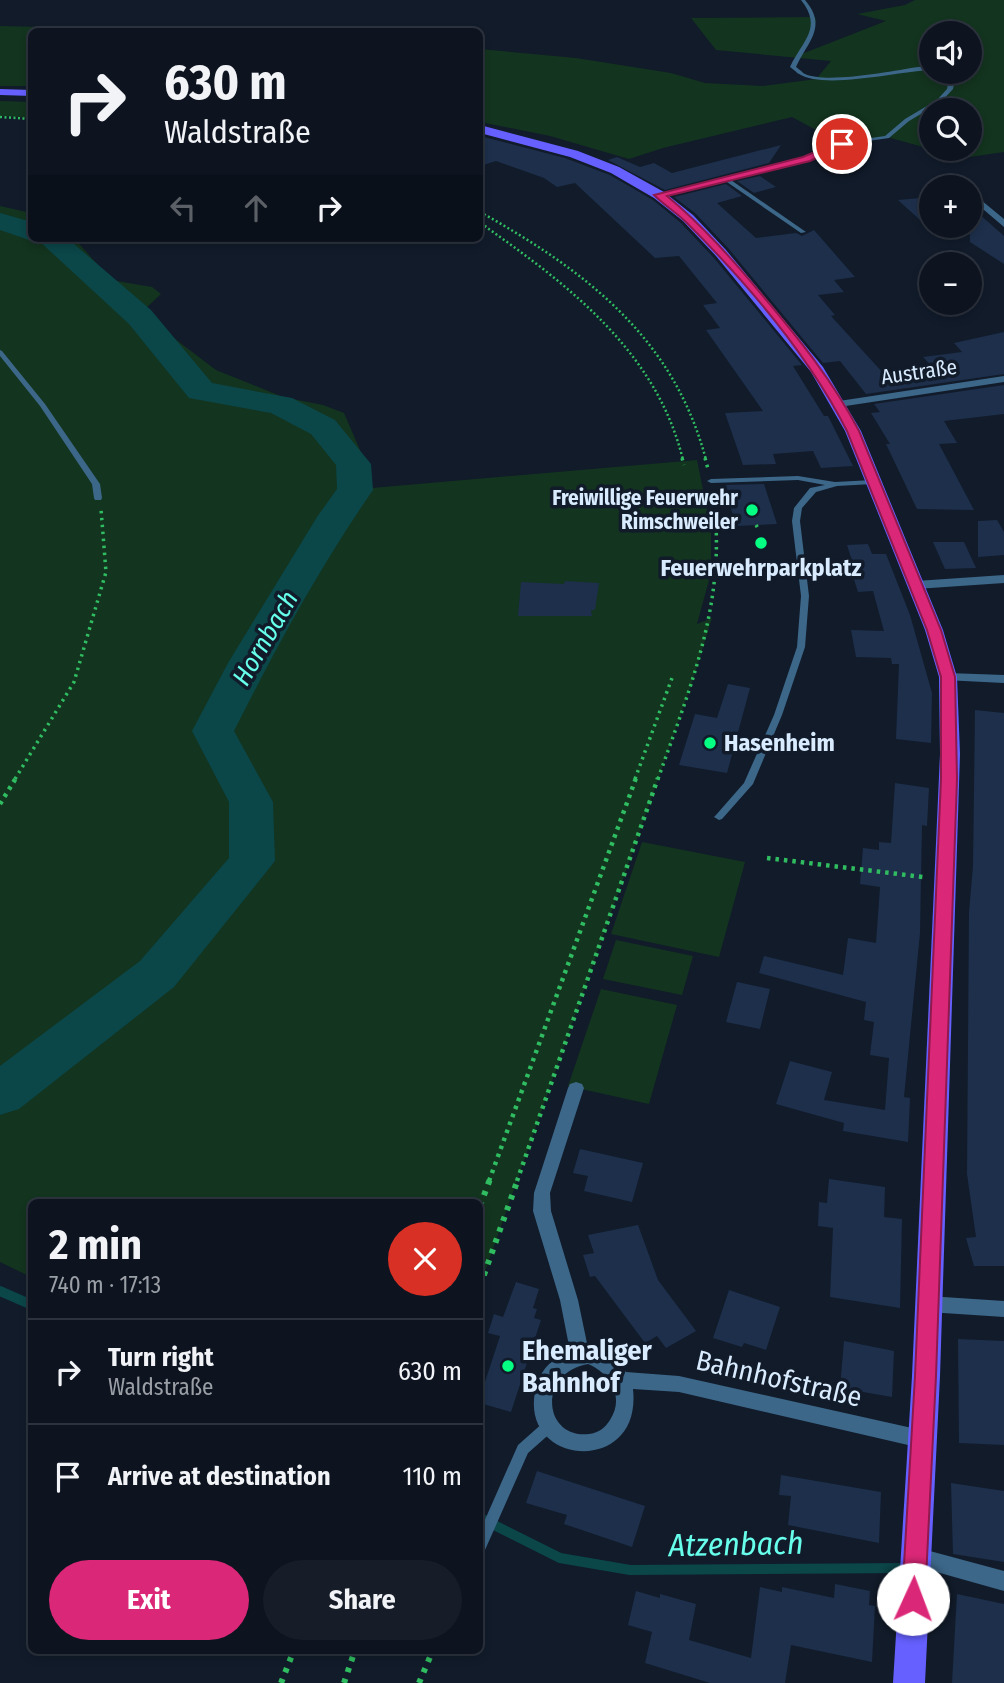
<!DOCTYPE html>
<meta charset="utf-8">
<style>
:root{--surface:#0d1420;--page:#161d29;--text:#f1f3f6;--muted:#9a9ea5;--line:#2d333e;--accent:#db2777}
body{margin:0;font-family:"Fira Sans Condensed",sans-serif;background:var(--page);color:var(--text);height:100vh;display:flex;flex-direction:column;font-size:26px;white-space:nowrap}
*{box-sizing:border-box;margin:0}
p{font-size:23px;color:var(--muted)}
.icon{flex:none;width:38px;height:38px;fill:none;stroke:currentColor;stroke-width:2;stroke-linecap:round;stroke-linejoin:round}
.map{position:relative;flex:1;overflow:hidden}
.panel{position:absolute;left:28px;top:1199px;width:455px;height:455px;display:flex;flex-direction:column;background:var(--surface);border-radius:10px;box-shadow:0 4px 10px #0003,0 0 0 2px var(--line)}
.panel>*{flex:none}
.top-card{position:absolute;left:28px;top:28px;width:455px;height:214px;border-radius:10px;box-shadow:0 4px 10px #0003,0 0 0 2px var(--line);background:#0d1420;color:var(--text);overflow:hidden}
.controls{position:absolute;left:919px;top:21px;display:grid;gap:14px}
.controls a{display:grid;place-items:center;width:63px;height:63px;border-radius:50%;background:var(--surface);box-shadow:0 4px 10px #0003,0 0 0 2px var(--line);font-size:35px}
.pin{position:absolute;display:grid;place-items:center;width:60px;height:60px;color:#fff;margin:-30px;border:4px solid #fff;border-radius:50%;box-shadow:0 2px 7px #0007}
.me{position:absolute;width:77px;margin:-38px;rotate:2deg;stroke-linejoin:round;filter:drop-shadow(0 0 5px #0008)}
.turn{display:flex;align-items:center;gap:24px;height:147px;padding:0 21px;font-size:32px}
.turn .icon{width:91px;height:91px;stroke-width:2.5}
.turn b{display:block;font-size:49px;line-height:60px}
.lanes{display:flex;align-items:center;height:66px;padding:0 21px;background:#0003;justify-content:center;gap:35px;direction:ltr}
.lanes .off{opacity:.35}
.round{display:grid;place-items:center;flex:none;width:74px;height:74px;border-radius:37px;background:var(--page)}
.headline{display:flex;align-items:center;justify-content:space-between;height:119px;padding:0 21px}
h1{font-size:42px;font-weight:700;line-height:52px}
.action{display:flex;gap:14px;margin-top:auto;padding:14px 21px}
.action a{flex:1;height:80px;border-radius:42px;background:var(--accent);color:#fff;font-size:28px;font-weight:700;line-height:80px;text-align:center}
.action a+a{background:var(--page);color:var(--text)}
ul{padding:0;list-style:none}
li{display:flex;align-items:center;gap:21px;height:105px;padding:0 21px;border-top:2px solid var(--line)}
li div{flex:1}
li b{display:block;font-size:26px}
li em{font-style:normal}
.map>svg:first-child{display:block}
.green{fill:#13341f;fill-rule:evenodd}
.lines{fill:none;stroke-linecap:round;stroke-linejoin:round}
.stream{stroke:#0b4649;stroke-width:10}
.river{fill:#0b4649;fill-rule:evenodd}
.building{fill:#1d2f4b}
.path-far3{stroke:#30bc60;stroke-width:2.5;stroke-dasharray:2 2.5;stroke-linecap:butt}
.path-far2{stroke:#30bc60;stroke-width:3.5;stroke-dasharray:2.5 4.5;stroke-linecap:butt}
.path-far1{stroke:#30bc60;stroke-width:4.5;stroke-dasharray:3.5 5;stroke-linecap:butt}
.path{stroke:#30bc60;stroke-width:6;stroke-dasharray:4.5 7;stroke-linecap:butt}
.lane{fill:#3c6789;fill-rule:evenodd}
.street{fill:#3c6789;fill-rule:evenodd}
.primary{fill:#6560ff;fill-rule:evenodd}
.route{fill:#db2777;stroke:#8e194d;stroke-width:2}
.poi-dot{fill:#05ff83;stroke:#111b2a;stroke-width:2.5}
.labels{text-anchor:middle;stroke-width:7;stroke-linejoin:round;paint-order:stroke}
.far-street-label{font-size:21px;fill:#d9ecff;stroke:#111b2a}
.far-poi-label{font-size:21px;font-weight:bold;fill:#d9ecff;stroke:#111b2a;text-anchor:end}
.poi-label{font-size:24px;font-weight:bold;fill:#d9ecff;stroke:#111b2a}
.water-label{font-size:26px;font-style:italic;fill:#67ffeb;stroke:#111b2a}
.near-poi-label{font-size:28px;font-weight:bold;fill:#d9ecff;stroke:#111b2a;text-anchor:start}
.near-street-label{font-size:28px;fill:#d9ecff;stroke:#111b2a}
.near-water-label{font-size:32px;font-style:italic;fill:#67ffeb;stroke:#111b2a}
</style>
<div class="map">
<svg width="1004" height="1683" viewBox="0 0 1004 1683">
<rect width="100%" height="100%" fill="#111b2a"/>
<!-- green -->
<g class="green">
<path d="M915,0H1004V152L963,158L887,137L842,144L792,117L663,148L629,159L550,136L480,122V49L576,58L671,73L705,83L763,86L816,79L831,61L716,50L691,18L815,17L816,21L799,55L886,21L857,14L905,5ZM931,33H970V72H931ZM931,110H970V149H931Z"/>
<path d="M0,26L224,31L32,32L31,86H0Z"/>
<path d="M0,101L31,102V118L0,116Z"/>
<path d="M0,206L31,213L32,238H74L111,280L152,287L161,294L144,310L158,326L216,370L283,397L323,405L344,413L366,464L372,488L697,460L711,529V573L697,624L712,618L692,683L480,1286V1202H32L31,1277L0,1262Z"/>
<path d="M642,842L745,862L719,957L611,934Z"/>
<path d="M616,940L693,956L682,995L603,979Z"/>
<path d="M601,989L677,1005L649,1104L568,1086Z"/>
</g>
<g class="lines">
<!-- stream -->
<g class="stream">
<path d="M0,1291L32,1305"/>
<path d="M480,1518L560,1558L630,1570L910,1568"/>
</g>
<!-- river -->
<path class="river" d="M0,213L32,222V238H67L151,310L212,383L292,398L335,420L371,464L373,490C320,566 276,648 234,731L273,802L275,861L174,987L19,1109L0,1115V1066L140,961L229,858V802L192,731L228,663L317,517L337,489L336,465L311,434L271,413L189,398L129,324L37,239L32,241L0,230Z"/>
</g>
<!-- building -->
<g class="building">
<path d="M480,136L565,158L610,175L653,200L681,223L714,258L802,365L793,366L824,416H828L853,466L821,468L813,451L773,454L776,464L743,465L725,413L763,411L706,330L720,328L703,305L717,303L679,256L655,258L575,183L557,187L544,178L496,161L480,166Z"/>
<path d="M781,145L769,163L665,190L608,160L617,157L640,167L654,163L672,173Z"/>
<path d="M760,176L776,187L754,193L737,181Z"/>
<path d="M726,184L742,196L717,203L756,238L796,233L802,236L814,230L855,277L834,280L844,292L818,295L835,315L831,316L884,374L933,368L923,357L962,352L954,343L1004,332V374L866,394L840,361L823,363L728,248L695,213L674,197Z"/>
<path d="M931,197V230L898,200Z"/>
<path d="M970,206L1004,236V264L970,242Z"/>
<path d="M1004,385V414L944,421L957,443L939,444L974,510L917,509L886,444H890L871,413L880,412L874,404Z"/>
<path d="M764,484L777,524L736,526L724,485Z"/>
<path d="M997,520L1004,532V555L978,557V521Z"/>
<path d="M933,542H964L976,568L945,569Z"/>
<path d="M868,544L872,554H886L910,615L932,693L931,743L896,739L899,664H892L891,658L856,657L851,630L884,631L873,591L858,592L849,564H853L847,545Z"/>
<path d="M565,581L599,583L595,610H591L592,616H518L521,582L564,584Z"/>
<path d="M728,684L750,688L727,773L679,765L695,714L717,718Z"/>
<path d="M975,710L1004,713V1266H974L966,1238L976,1237L967,1174L969,912L973,866Z"/>
<path d="M895,783L929,788L927,826L922,825L920,933L904,1097L910,1098L908,1142L843,1131L844,1123L776,1104L790,1061L832,1072L824,1100L885,1110L889,1058L870,1055L874,1022L864,1020L866,1002L759,973L764,956L843,975L848,938L876,943L880,887L860,884L863,848L879,850V842L891,843Z"/>
<path d="M737,982L770,989L760,1029L726,1022Z"/>
<path d="M580,1149L643,1163L632,1202L584,1191L588,1176L573,1173Z"/>
<path d="M829,1179L885,1187L884,1217L902,1219L900,1308L830,1297L833,1228L818,1226L819,1202L827,1203Z"/>
<path d="M638,1225L658,1280L696,1331L666,1348L657,1336L645,1343L595,1276L590,1277L583,1255L594,1253L588,1235Z"/>
<path d="M516,1282L539,1289L533,1308L537,1309L534,1318L541,1320L511,1412L480,1403V1397L500,1336L488,1333L494,1314L503,1317Z"/>
<path d="M729,1290L780,1307L766,1350L744,1343L742,1347L713,1338Z"/>
<path d="M958,1339L1004,1341V1445L959,1443Z"/>
<path d="M844,1341L894,1351L892,1397L840,1388Z"/>
<path d="M537,1471L645,1506L632,1547L564,1524L567,1515L526,1503Z"/>
<path d="M781,1475L881,1492L879,1543L788,1525L791,1496L779,1495Z"/>
<path d="M951,1483L1004,1491V1562L953,1554Z"/>
<path d="M835,1584L870,1591L869,1605L875,1606L872,1662L791,1645L785,1683H710L645,1663L652,1632L628,1625L636,1591L660,1598V1594L696,1604L689,1640L751,1658L760,1587L782,1592V1587L834,1598Z"/>
<path d="M957,1594L1004,1604V1683H952Z"/>
</g>
<g class="lines">
<!-- path-far3 -->
<g class="path-far3">
<path d="M0,117L32,119"/>
<path d="M480,212C586,271 674,338 706,460"/>
<path d="M480,218L486,227C571,287 657,353 683,460"/>
</g>
<!-- path-far2 -->
<g class="path-far2">
<path d="M682,458L684,465"/>
<path d="M705,458L708,469"/>
<path d="M756,525L759,530"/>
<path d="M15,779L74,682L106,572L101,509"/>
<path d="M635,779L672,678"/>
<path d="M658,779C691,685 728,598 713,495"/>
</g>
<!-- path-far1 -->
<g class="path-far1">
<path d="M0,804L16,778"/>
<path d="M767,858L923,877"/>
<path d="M489,1181L636,778"/>
<path d="M517,1181L658,778"/>
</g>
<!-- path -->
<g class="path">
<path d="M480,1206L490,1179"/>
<path d="M480,1286L518,1179"/>
<path d="M281,1683L294,1650"/>
<path d="M344,1683L355,1650"/>
<path d="M419,1683L433,1650"/>
</g>
<!-- lane -->
<g class="lane">
<path d="M801,0H805C828,27 808,41 796,67C798,68 803,73 805,74C827,84 892,71 918,67L931,66V70C900,71 824,90 799,74C797,73 792,68 790,67C803,40 823,28 801,0Z"/>
<path d="M941,72H947L955,79L953,89L941,102L909,121L889,138L840,145L839,144L842,142L885,136L905,119L937,100L947,89L949,79Z"/>
<path d="M724,178H728L806,232L801,233L724,180Z"/>
<path d="M0,350L2,351L45,404L100,484L102,498L101,500H95L94,498L92,484L40,406L0,356Z"/>
<path d="M798,476L835,482L873,480L877,482L873,484L837,486L816,492L802,508L800,521L809,596L805,647L782,715L753,784L722,819L719,820L714,817L716,815L744,783L774,715L797,647L801,596L792,521L794,508L810,488L825,485L798,480L711,483L707,481L711,479Z"/>
<path d="M549,1420L554,1422L556,1426L554,1430L528,1453L485,1550L480,1551V1531L518,1445L544,1422Z"/>
</g>
<!-- street -->
<g class="street">
<path d="M839,142L846,144L809,161L659,198L655,195L803,157Z"/>
<path d="M970,191L1004,219V227L970,198Z"/>
<path d="M1004,376V382L839,407L834,404L839,401Z"/>
<path d="M1004,575V583L916,589L910,585L916,581Z"/>
<path d="M948,673L1004,675V683L944,680L942,677L944,674Z"/>
<path d="M576,1082L582,1084L584,1088L550,1193L551,1211L578,1300L588,1348L613,1358L626,1372L679,1376L921,1430L928,1433L931,1439L928,1445L921,1448L679,1392L633,1389C643,1479 512,1466 537,1384C542,1368 554,1357 570,1351L560,1300L533,1211L534,1193L568,1088L570,1084ZM588,1364C610,1373 625,1397 610,1420C605,1428 598,1433 589,1434C543,1439 537,1373 588,1364Z"/>
<path d="M928,1296L1004,1301V1317L928,1312L922,1310L919,1304L922,1298Z"/>
<path d="M915,1547L1004,1571V1591L908,1564L905,1557L908,1550Z"/>
</g>
<!-- primary -->
<g class="primary">
<path d="M0,89L32,90V96L0,95Z"/>
<path d="M480,125L578,151L619,167L664,192L693,215L726,250L823,367L861,431L943,630L957,677L960,754L940,1376L925,1683H893L912,1376L940,754L939,677L925,630L845,431L811,372L716,256L683,221L654,198L611,173L570,157L480,133Z"/>
</g>
</g>
<!-- route -->
<path class="route" d="M838,142L846,144L810,161L667,196C703,226 733,260 763,296C799,339 833,381 859,431L941,630L955,677L957,779L936,1376L925,1599L921,1607L913,1611L905,1607L902,1599L915,1376L941,779V677L927,630L847,431C809,356 746,282 687,223C677,213 664,205 654,195L803,157Z"/>
<!-- markers -->
<g class="poi-dot">
<circle cx="752" cy="510" r="7"/>
<circle cx="761" cy="543" r="7"/>
<circle cx="710" cy="743" r="7"/>
<circle cx="508" cy="1366" r="7"/>
</g>
<g class="labels">
<!-- far-street labels -->
<g class="far-street-label">
<text transform="translate(919 372) rotate(-8)" y="7">Austraße</text>
</g>
<!-- far-poi labels -->
<g class="far-poi-label">
<text x="738" y="505">Freiwillige Feuerwehr<tspan x="738" dy="24">Rimschweiler</tspan></text>
</g>
<!-- poi labels -->
<g class="poi-label">
<text x="761" y="576">Feuerwehrparkplatz</text>
<text x="724" y="751" text-anchor="start">Hasenheim</text>
</g>
<!-- water labels -->
<g class="water-label">
<text transform="translate(265 638) rotate(-60)" y="9">Hornbach</text>
</g>
<!-- near-poi labels -->
<g class="near-poi-label">
<text x="522" y="1360">Ehemaliger<tspan x="522" dy="32">Bahnhof</tspan></text>
</g>
<!-- near-street labels -->
<g class="near-street-label">
<text transform="translate(779 1378) rotate(13)" y="10">Bahnhofstraße</text>
</g>
<!-- near-water labels -->
<g class="near-water-label">
<text transform="translate(736 1544) rotate(-1)" y="11">Atzenbach</text>
</g>
</g>
</svg>
<div class="controls">
<a><svg class="icon" aria-label="sound" viewBox="0 0 24 24"><path d="M4 9h4l5-4v14l-5-4H4zM17 9q2 3 0 6"/></svg></a>
<a><svg class="icon" aria-label="search" viewBox="0 0 24 24"><circle cx="10" cy="10" r="6"/><path d="M15 15l6 6"/></svg></a>
<a>+</a>
<a>−</a>
</div>
<div class="pin" style="left:842px;top:144px;background:#d93025"><svg class="icon" aria-label="arrive" viewBox="0 0 24 24"><path d="M6 21V4h12l-3 4 3 4H6"/></svg></div>
<svg class="me" style="left:913px;top:1599px" viewBox="-20 -20 40 40"><circle r="19" fill="#fff"/><path d="M0-13L10 11 0 6-10 11z" fill="#db2777"/></svg>
<div class="top-card">
<div class="turn"><svg class="icon" aria-label="right" viewBox="0 0 24 24"><path d="M7 20v-9h11M14 6l5 5-5 5"/></svg><div><b>630 m</b>Waldstraße</div></div>
<div class="lanes"><svg class="icon off" aria-label="left" viewBox="0 0 24 24"><path d="M17 20v-9H6M10 6l-5 5 5 5"/></svg><svg class="icon off" aria-label="ahead" viewBox="0 0 24 24"><path d="M12 20V5M6 11l6-6 6 6"/></svg><svg class="icon" aria-label="right" viewBox="0 0 24 24"><path d="M7 20v-9h11M14 6l5 5-5 5"/></svg></div>
</div>
<section class="panel">
<div class="headline"><div><h1>2 min</h1><p>740 m · 17:13</p></div><a class="round" style="background:#d93025;color:#fff"><svg class="icon" aria-label="close" viewBox="0 0 24 24"><path d="M6 6l12 12M18 6L6 18"/></svg></a></div>
<ul>
<li><svg class="icon" aria-label="right" viewBox="0 0 24 24"><path d="M7 20v-9h11M14 6l5 5-5 5"/></svg><div><b>Turn right</b><p>Waldstraße</p></div><em>630 m</em></li>
<li><svg class="icon" aria-label="arrive" viewBox="0 0 24 24"><path d="M6 21V4h12l-3 4 3 4H6"/></svg><div><b>Arrive at destination</b></div><em>110 m</em></li>
</ul>
<div class="action"><a>Exit</a><a>Share</a></div>
</section>
</div>
